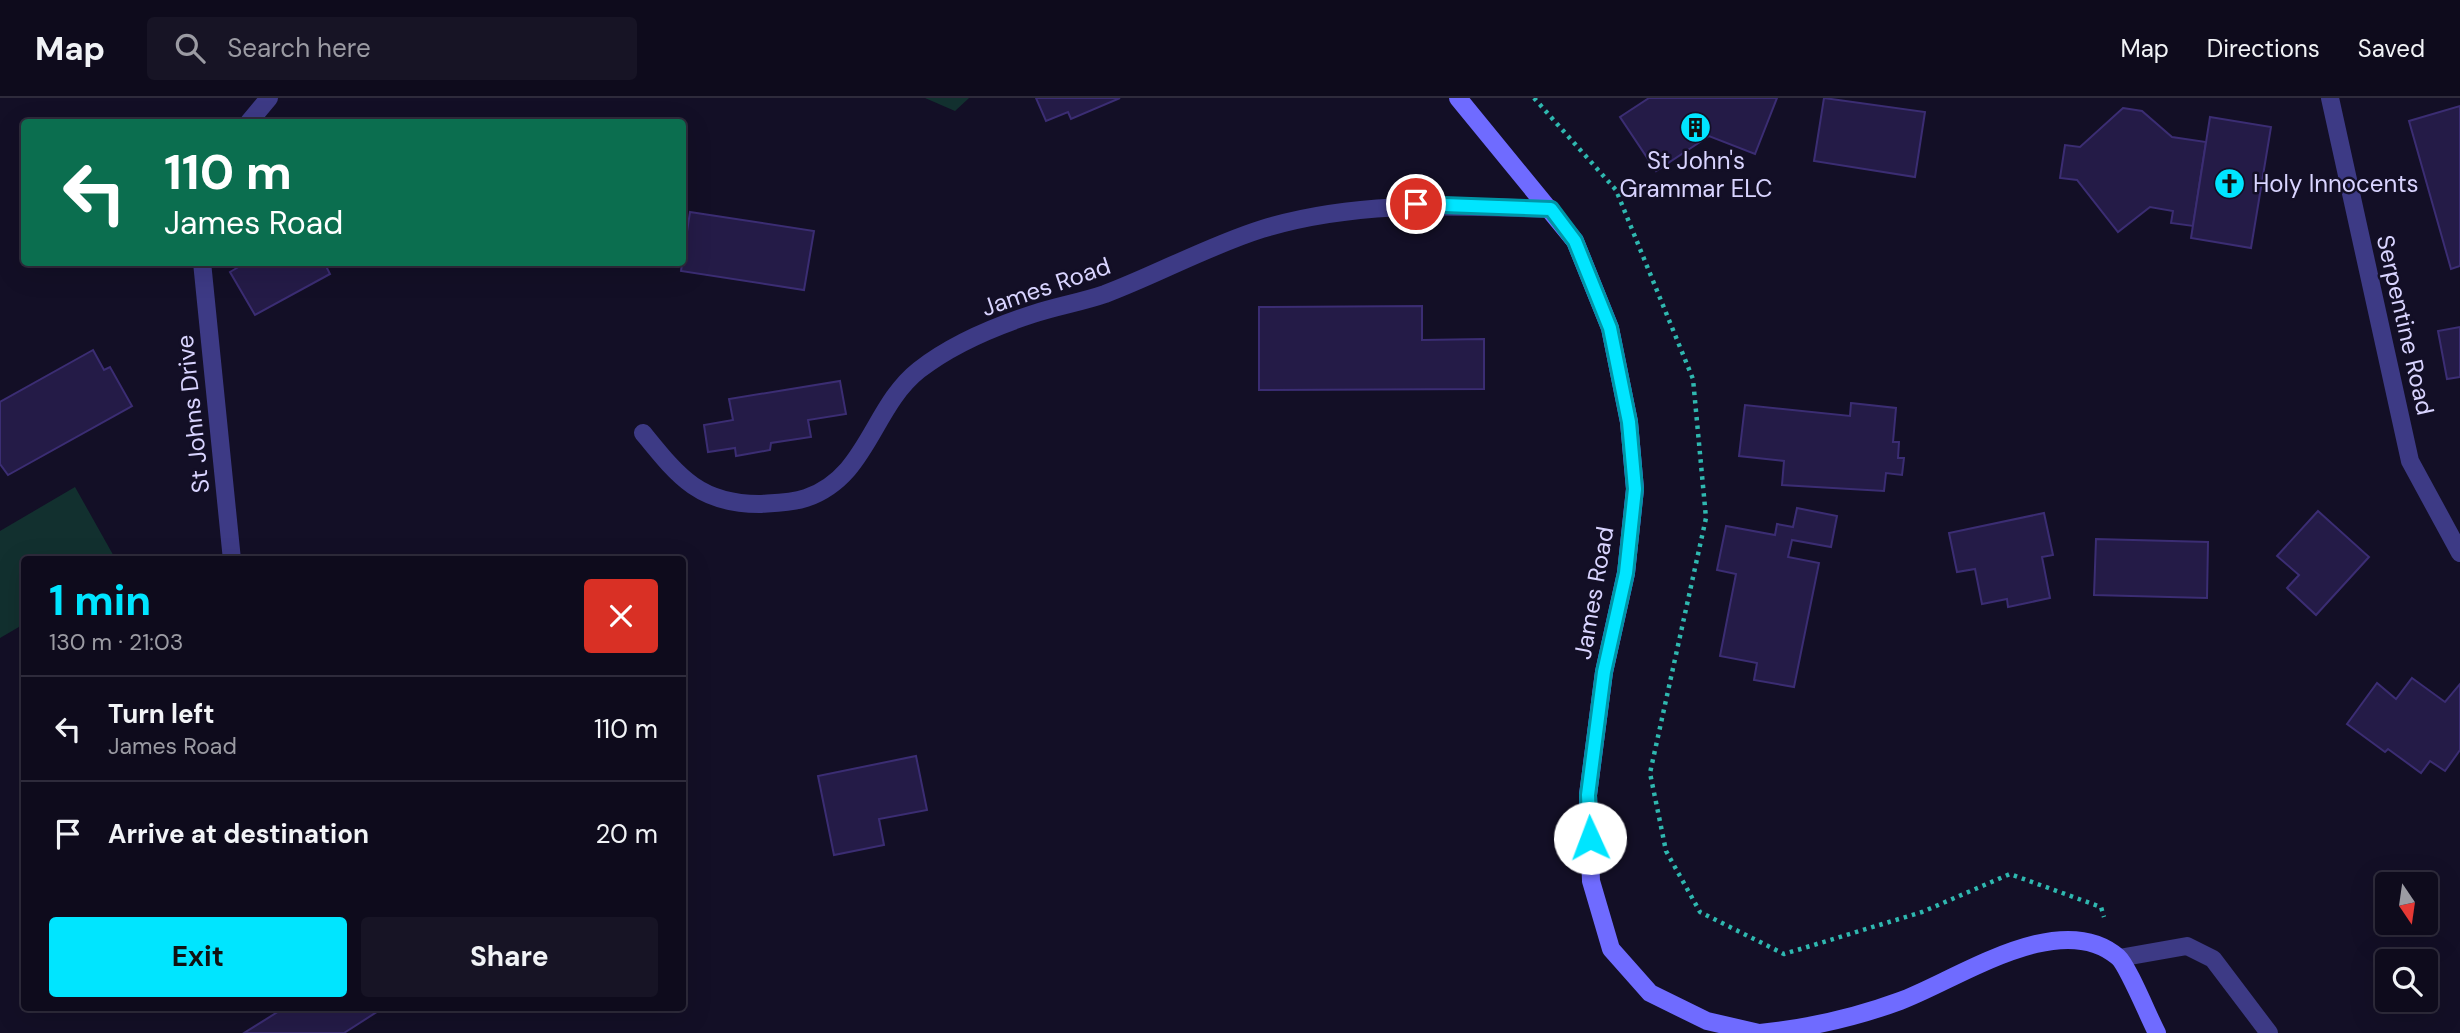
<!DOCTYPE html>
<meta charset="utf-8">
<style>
:root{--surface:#0e0b1c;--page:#171425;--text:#f1f3f6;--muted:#9b9ba3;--line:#2e2b3b;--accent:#00e5ff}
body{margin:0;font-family:"DM Sans",sans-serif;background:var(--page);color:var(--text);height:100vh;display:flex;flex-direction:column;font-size:26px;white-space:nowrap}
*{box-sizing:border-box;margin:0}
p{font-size:23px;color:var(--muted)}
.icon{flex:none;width:38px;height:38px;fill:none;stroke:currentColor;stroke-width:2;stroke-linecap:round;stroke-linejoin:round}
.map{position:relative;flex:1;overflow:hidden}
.drawer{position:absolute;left:21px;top:458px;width:665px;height:455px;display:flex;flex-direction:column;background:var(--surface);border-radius:7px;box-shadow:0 7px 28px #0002,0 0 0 2px var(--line)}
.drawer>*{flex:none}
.top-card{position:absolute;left:21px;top:21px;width:665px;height:147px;border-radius:7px;box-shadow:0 7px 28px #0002,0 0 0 2px var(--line);background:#0b6e4f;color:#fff;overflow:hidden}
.needle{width:46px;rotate:167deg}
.buttons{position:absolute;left:2375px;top:774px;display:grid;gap:14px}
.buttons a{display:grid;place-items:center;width:63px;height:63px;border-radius:7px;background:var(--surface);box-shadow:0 7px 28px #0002,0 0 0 2px var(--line);font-size:35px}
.pin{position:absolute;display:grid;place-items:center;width:60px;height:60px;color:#fff;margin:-30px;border:4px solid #fff;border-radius:50%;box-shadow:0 2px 7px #0007}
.me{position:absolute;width:77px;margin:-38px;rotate:358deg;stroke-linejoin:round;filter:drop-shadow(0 0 5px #0008)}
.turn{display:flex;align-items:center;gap:24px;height:147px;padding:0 28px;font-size:32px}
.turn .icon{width:91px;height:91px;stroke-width:2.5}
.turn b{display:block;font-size:49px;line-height:60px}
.round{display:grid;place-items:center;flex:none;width:74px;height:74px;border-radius:7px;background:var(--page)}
.head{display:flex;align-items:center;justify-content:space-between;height:119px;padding:0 28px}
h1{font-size:42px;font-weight:700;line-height:52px;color:var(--accent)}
.button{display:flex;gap:14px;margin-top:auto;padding:14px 28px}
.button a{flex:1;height:80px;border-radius:7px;background:var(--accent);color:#111;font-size:28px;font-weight:700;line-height:80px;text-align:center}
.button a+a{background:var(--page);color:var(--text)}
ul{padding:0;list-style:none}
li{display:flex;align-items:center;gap:21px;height:105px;padding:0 28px;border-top:2px solid var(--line)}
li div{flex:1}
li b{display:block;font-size:26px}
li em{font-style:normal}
header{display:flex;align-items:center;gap:42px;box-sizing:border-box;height:98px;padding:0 35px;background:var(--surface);border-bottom:2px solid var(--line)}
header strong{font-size:33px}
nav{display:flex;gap:38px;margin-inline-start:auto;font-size:24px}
.search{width:490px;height:63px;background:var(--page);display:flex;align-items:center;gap:18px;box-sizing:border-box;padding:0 24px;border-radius:7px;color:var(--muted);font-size:26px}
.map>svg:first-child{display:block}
.green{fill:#12302f}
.building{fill:#241b47;stroke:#3b2d73;stroke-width:2}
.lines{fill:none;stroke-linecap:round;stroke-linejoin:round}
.path{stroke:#2fb8b0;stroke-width:4.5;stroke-dasharray:3.5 5;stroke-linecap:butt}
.minor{stroke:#3d3a85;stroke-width:18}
.secondary{stroke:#6f6bff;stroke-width:18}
.route-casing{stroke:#0095a6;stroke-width:18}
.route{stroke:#00e5ff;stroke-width:12}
.labels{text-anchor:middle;stroke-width:5;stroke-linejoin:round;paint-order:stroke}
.poi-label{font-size:24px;fill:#d9d4ff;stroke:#130f26}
.street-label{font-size:24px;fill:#d9d4ff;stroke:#130f26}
</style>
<header>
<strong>Map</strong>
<div class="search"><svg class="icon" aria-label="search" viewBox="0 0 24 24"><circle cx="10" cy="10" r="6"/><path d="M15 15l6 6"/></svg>Search here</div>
<nav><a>Map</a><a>Directions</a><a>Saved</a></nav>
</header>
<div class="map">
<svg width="2460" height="935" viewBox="0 0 2460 935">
<rect width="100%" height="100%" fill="#130f26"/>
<!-- green -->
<g class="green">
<path d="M925,0H969L955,13Z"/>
<path d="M75,389L116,462H24V526L0,540V433Z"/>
</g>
<!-- building -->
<g class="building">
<path d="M1036,0H1120L1071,21L1068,14L1046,23Z"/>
<path d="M1649,0H1777L1755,56L1709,38L1656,73L1620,19Z"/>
<path d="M1824,0L1925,14L1915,79L1814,63Z"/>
<path d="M2460,8V168L2451,171L2409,23Z"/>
<path d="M2123,10L2142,13L2172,39L2206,44L2193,128L2171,125L2173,113L2150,109L2118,134L2077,82L2060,80L2065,47L2080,49Z"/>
<path d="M2210,19L2271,29L2251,150L2191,140Z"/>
<path d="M690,114L814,133L804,192L681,173Z"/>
<path d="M247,164H324L330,176L255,217L230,174Z"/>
<path d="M1422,208V242L1484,241V291L1259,292V209Z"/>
<path d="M2460,229V279L2447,281L2438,233Z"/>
<path d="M93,252L104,272L110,269L132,308L8,377L0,366V304Z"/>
<path d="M840,283L846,316L808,322L811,339L771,345L770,352L736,358L735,350L708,354L704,327L733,322L729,301Z"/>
<path d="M1851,305L1896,310L1893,344H1899L1898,360H1904L1902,377L1886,375L1884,393L1782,387L1784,363L1739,358L1745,307L1850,318Z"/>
<path d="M1797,410L1837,418L1831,449L1792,442L1788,459L1819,465L1794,589L1754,582L1757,565L1720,558L1736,476L1717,472L1726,428L1775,437L1777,426L1793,429Z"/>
<path d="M2318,413L2369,459L2316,517L2287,490L2299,477L2277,458Z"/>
<path d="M2044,415L2053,457L2042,459L2050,500L2008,509L2007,501L1982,506L1975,471L1957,474L1949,435Z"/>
<path d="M2096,441L2208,444L2207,500L2094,497Z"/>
<path d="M2412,580L2445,604L2460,586V652L2445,673L2430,663L2421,675L2388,651L2385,654L2347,626L2377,585L2396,601Z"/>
<path d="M916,658L927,712L879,721L884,747L834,757L818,678Z"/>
<path d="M284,910H383L344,935H244Z"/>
</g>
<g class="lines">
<!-- path -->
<path class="path" d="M1534,0L1616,92L1693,281L1706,420L1650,675L1666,753L1700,814L1784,856L1922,814L2010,776L2101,809L2104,819"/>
<!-- minor -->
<g class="minor">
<path d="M2330,0L2410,363L2460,455"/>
<path d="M249,24L269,0"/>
<path d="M202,164L232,462"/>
<path d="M643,335C678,378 699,406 759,406C774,405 791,405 806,400C868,379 872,309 919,272C951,247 996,228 1033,216C1057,208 1082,204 1105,196C1158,176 1208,148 1262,131C1357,102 1453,108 1551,111"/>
<path d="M2119,860L2187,848L2213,861L2269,935"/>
</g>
<!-- secondary -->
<g class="secondary">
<path d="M1458,0L1575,143L1610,230L1629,324L1635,391L1626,475L1604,574L1588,697L1591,783L1611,851L1650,895L1707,923L1759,935"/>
<path d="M1760,935C1809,930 1854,920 1900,903C1957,882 2060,809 2118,859C2128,868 2149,920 2157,935"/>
</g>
</g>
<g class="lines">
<defs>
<path id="route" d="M1416,106L1551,111L1575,143L1610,230L1629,324L1635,391L1626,475L1604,574L1588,697L1590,740"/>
</defs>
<!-- route casing -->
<use href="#route" class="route-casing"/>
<!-- route -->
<use href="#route" class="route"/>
</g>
<!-- icons -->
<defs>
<symbol id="building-disc" viewBox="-11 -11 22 22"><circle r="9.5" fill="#00e5ff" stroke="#130f26"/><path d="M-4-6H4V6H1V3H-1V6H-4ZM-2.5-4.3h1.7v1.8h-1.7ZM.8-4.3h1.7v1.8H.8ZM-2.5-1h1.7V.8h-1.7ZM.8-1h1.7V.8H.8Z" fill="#111"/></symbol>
<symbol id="church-disc" viewBox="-11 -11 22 22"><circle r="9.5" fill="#00e5ff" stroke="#130f26"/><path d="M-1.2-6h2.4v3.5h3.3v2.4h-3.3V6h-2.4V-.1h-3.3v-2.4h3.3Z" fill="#111"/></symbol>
</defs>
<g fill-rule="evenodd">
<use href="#building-disc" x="1678" y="12" width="35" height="35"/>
<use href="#church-disc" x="2212" y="68" width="35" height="35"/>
</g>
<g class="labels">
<!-- poi labels -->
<g class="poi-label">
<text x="1696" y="71">St John's<tspan x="1696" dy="28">Grammar ELC</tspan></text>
<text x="2253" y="94" text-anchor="start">Holy Innocents</text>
</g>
<!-- street labels -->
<g class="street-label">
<text transform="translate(1046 189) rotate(-19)" y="8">James Road</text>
<text transform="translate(2405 227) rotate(77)" y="8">Serpentine Road</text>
<text transform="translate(193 316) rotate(-96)" y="8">St Johns Drive</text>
<text transform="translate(1594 495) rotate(-80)" y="8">James Road</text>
</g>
</g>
</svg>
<div class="buttons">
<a><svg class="needle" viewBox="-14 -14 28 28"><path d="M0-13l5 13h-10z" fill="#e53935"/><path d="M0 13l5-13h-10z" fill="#9b9ba3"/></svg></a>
<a><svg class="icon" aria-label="search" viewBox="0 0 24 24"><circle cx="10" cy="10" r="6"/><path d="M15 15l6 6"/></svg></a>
</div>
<div class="pin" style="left:1416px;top:106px;background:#d93025"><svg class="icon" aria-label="arrive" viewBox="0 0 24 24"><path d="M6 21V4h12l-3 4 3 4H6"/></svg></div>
<svg class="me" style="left:1590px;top:740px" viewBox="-20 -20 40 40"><circle r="19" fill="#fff"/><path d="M0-13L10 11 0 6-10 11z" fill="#00e5ff"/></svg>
<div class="top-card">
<div class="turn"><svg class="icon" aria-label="left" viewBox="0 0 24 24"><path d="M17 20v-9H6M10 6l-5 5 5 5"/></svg><div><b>110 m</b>James Road</div></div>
</div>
<section class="drawer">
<div class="head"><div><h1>1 min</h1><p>130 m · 21:03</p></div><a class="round" style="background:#d93025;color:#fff"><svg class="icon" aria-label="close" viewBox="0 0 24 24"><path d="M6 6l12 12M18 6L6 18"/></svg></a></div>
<ul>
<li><svg class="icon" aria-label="left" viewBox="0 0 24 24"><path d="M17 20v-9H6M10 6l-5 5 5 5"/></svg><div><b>Turn left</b><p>James Road</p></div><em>110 m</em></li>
<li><svg class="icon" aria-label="arrive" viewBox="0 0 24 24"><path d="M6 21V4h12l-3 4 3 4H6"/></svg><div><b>Arrive at destination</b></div><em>20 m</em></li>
</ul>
<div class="button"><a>Exit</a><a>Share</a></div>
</section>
</div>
